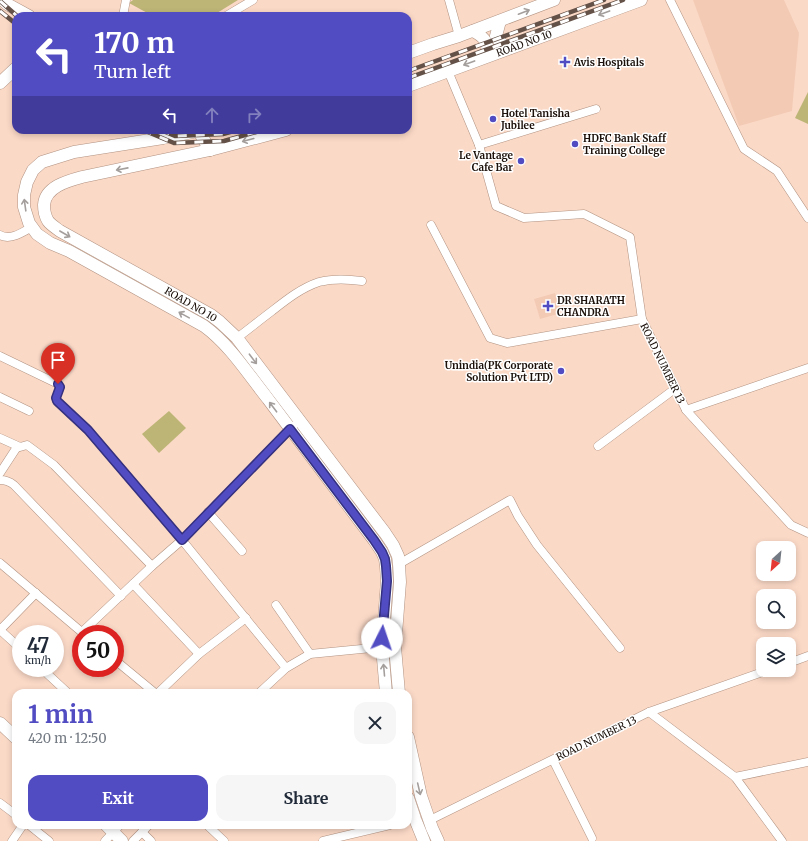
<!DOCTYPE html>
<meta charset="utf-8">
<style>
:root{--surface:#fff;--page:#f6f6f7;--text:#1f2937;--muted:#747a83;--accent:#524cc3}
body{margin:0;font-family:Merriweather,serif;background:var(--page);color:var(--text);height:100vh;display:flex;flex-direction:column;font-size:15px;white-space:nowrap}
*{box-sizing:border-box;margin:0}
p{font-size:13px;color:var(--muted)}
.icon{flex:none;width:22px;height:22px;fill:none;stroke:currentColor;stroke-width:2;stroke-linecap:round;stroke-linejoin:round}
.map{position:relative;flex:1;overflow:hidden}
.drawer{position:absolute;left:12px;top:689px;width:400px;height:140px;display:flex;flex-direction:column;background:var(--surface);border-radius:12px;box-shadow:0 2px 6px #0003}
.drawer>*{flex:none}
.guide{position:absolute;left:12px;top:12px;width:400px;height:122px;border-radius:12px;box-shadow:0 2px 6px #0003;background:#524cc3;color:#fff;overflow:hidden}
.needle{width:26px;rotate:207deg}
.buttons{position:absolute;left:756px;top:541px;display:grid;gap:8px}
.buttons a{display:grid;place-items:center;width:40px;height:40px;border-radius:8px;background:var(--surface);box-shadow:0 2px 6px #0003;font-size:20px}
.speed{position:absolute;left:12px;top:625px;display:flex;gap:8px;font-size:20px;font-weight:700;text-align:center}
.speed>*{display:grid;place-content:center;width:52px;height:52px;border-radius:50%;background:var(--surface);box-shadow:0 2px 6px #0003;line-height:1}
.speed small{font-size:10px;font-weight:400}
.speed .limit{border:6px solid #d22;background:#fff;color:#111}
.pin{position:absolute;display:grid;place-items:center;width:34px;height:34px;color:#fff;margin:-41px -17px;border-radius:50% 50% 50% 0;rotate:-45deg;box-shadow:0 0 4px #0007}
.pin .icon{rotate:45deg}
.me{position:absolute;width:44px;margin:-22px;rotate:4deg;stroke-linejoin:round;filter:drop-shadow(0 0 3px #0008)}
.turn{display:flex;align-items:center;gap:14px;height:84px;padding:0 16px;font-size:18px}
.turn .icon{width:52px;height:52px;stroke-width:2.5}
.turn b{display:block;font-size:28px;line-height:34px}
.lanes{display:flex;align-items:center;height:38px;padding:0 16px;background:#0003;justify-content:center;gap:20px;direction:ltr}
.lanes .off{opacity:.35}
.round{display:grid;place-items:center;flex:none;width:42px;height:42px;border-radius:12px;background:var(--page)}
.overview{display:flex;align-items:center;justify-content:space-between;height:68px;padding:0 16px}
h1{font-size:24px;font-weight:700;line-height:30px;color:var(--accent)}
.primary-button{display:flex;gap:8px;margin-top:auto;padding:8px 16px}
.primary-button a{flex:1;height:46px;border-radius:12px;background:var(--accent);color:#fff;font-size:16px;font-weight:700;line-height:46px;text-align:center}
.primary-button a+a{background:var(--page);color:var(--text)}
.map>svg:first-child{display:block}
.built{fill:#f3cbb5}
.green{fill:#bdb576}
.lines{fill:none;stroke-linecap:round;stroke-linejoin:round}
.street-casing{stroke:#b19281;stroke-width:9}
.secondary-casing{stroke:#b19281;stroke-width:13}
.street{stroke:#fff;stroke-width:8}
.secondary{stroke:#fff;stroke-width:12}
.rail-casing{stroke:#645147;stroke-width:4.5}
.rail{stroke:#fff;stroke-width:3;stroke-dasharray:9;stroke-linecap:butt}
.oneway{stroke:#a49f9d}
.route-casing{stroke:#35317f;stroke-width:10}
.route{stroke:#524cc3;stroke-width:7}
.poi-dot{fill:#524cc3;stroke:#fff;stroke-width:1.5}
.labels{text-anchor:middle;stroke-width:3;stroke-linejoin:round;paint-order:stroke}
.street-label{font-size:10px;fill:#1b100a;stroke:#fff}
.poi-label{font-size:10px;font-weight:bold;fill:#1b100a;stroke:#fff;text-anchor:start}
</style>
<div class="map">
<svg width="808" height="841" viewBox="0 0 808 841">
<rect width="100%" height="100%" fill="#fbd9c7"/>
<!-- built -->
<g class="built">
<path d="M693,0H784L799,33L792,111L739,126Z"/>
<path d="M555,293L561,313L540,319L534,299Z"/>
</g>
<!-- green -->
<g class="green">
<path d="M133,0H238L217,13L198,16L151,15L129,3Z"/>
<path d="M808,92V124L795,118Z"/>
<path d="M169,411L186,428L159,453L142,434Z"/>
</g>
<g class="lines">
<defs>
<g id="street">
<path d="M449,0L459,36"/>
<path d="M670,0L744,149L777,171L808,218"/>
<path d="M123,16L126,0"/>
<path d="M226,16L253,0"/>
<path d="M448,71L479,145L496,206L524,218L584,214L630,237L642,319L686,410L791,525L808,533"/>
<path d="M479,145L596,109"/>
<path d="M431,225L490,338L507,343L642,319"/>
<path d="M0,235C10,241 23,232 32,227"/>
<path d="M237,338C249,329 260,320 272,311C286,300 301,288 319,282C334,278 348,279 362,281"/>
<path d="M0,356L58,384L60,387L56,398L57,401L88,430L182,540L286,668"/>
<path d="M0,397L29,411"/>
<path d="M686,410L808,368"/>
<path d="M0,438L20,447L27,445L54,465L152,566"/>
<path d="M598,446L676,388"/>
<path d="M0,473L17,447"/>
<path d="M0,480C6,480 9,481 14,485L121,596"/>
<path d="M208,512L242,551"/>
<path d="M0,563L84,634"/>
<path d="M399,564L510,500L518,516L537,545L620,648"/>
<path d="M133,584L199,654"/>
<path d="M276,605L310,654"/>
<path d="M0,630L36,593"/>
<path d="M0,630L21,649"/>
<path d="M82,632L152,566L182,540L293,426"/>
<path d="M115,660L155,693"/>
<path d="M789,663L808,656"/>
<path d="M41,668L68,693"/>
<path d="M158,693L199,654L246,618"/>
<path d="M259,693L286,668L310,654L382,647"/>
<path d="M649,712L735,777L782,841"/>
<path d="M553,760L592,838"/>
<path d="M735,777L808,762"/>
<path d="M0,803L16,815"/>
<path d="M430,820L649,712L768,670"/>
<path d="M29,825L49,841"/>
<path d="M207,825L224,841"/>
<path d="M142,832L151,841"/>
<path d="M12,841L23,825"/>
<path d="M105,841L120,825"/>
<path d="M133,841L149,825"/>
<path d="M323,841L390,825"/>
</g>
<g id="secondary">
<path d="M3,0L7,4L29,16"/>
<path d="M500,21L496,36C499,43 503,45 510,48"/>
<path d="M473,31C485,37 491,44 485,57"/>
<path d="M408,53L433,44L459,36L554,0"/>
<path d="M0,83L16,68"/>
<path d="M408,86L641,0"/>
<path d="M198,130L210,150"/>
<path d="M202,130L163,138L74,152L42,162L33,170L27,182L24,195V207L29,223L37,234L50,243L69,251L204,326C230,345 248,374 268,399C303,446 339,493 374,540L382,552L385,559L386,566L387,581L382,647L386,693"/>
<path d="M286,130L210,150L82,177C67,181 45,187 44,205C44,211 45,216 48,221C51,225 56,228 60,231L211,315L220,322L237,338L385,533L393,545L398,556L399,564L400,582L395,647L399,693"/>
<path d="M0,723L16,738"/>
<path d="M408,737L421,796L432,828L438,841"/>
<path d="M408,798L415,819L424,841"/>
<path d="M106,825L122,841"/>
</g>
</defs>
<!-- street casing -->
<use href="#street" class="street-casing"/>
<!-- secondary casing -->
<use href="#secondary" class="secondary-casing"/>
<!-- street -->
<use href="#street" class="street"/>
<!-- secondary -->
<use href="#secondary" class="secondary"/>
<defs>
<g id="rail">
<path d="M0,1L17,16"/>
<path d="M0,11L16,24"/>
<path d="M408,71L604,0"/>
<path d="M408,78L623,0"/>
<path d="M143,130L174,143L224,141L263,130"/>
<path d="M161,130L175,136L223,134L237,130"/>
</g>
</defs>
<!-- rail casing -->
<use href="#rail" class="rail-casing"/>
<!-- rail -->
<use href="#rail" class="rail"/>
</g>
<!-- one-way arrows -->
<defs><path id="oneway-shaft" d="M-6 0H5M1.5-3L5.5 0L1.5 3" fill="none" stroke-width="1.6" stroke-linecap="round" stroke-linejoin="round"/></defs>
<g class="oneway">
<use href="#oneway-shaft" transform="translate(524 12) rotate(-21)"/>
<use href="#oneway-shaft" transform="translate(604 13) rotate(160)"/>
<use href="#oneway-shaft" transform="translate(469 63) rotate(160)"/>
<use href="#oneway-shaft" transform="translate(248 140) rotate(165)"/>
<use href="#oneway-shaft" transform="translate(122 169) rotate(169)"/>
<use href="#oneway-shaft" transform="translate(25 205) rotate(-98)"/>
<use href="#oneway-shaft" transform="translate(65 234) rotate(30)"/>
<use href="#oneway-shaft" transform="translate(184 315) rotate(-151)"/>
<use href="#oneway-shaft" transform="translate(253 359) rotate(53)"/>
<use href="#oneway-shaft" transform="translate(273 407) rotate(-127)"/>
<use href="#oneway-shaft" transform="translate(384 670) rotate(-95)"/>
<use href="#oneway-shaft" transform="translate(419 789) rotate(77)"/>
</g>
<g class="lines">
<defs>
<path id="route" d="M58,384L60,387L56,398L57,401L88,430L182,540L290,429L374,540L382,552L385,559L386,566L387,581L382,638"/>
</defs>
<!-- route casing -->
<use href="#route" class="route-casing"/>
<!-- route -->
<use href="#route" class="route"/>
</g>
<!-- markers -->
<g class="poi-dot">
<path d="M563 56h4v4h4v4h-4v4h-4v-4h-4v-4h4z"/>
<circle cx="493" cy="119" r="4"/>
<circle cx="575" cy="144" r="4"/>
<circle cx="521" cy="161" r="4"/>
<path d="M546 300h4v4h4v4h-4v4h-4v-4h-4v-4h4z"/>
<circle cx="561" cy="371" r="4"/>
</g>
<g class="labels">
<!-- street labels -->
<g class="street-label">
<text transform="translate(524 43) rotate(-20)" y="4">ROAD NO 10</text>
<text transform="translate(191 304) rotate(30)" y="4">ROAD NO 10</text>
<text transform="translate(663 363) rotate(64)" y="4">ROAD NUMBER 13</text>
<text transform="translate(596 738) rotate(-26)" y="4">ROAD NUMBER 13</text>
</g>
<!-- poi labels -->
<g class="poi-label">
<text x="574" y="66">Avis Hospitals</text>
<text x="501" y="117">Hotel Tanisha<tspan x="501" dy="12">Jubilee</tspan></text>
<text x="583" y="142">HDFC Bank Staff<tspan x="583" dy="12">Training College</tspan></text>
<text x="513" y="159" text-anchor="end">Le Vantage<tspan x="513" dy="12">Cafe Bar</tspan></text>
<text x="557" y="304">DR SHARATH<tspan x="557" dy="12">CHANDRA</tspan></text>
<text x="553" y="369" text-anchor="end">Unindia(PK Corporate<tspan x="553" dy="12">Solution Pvt LTD)</tspan></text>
</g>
</g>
</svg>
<div class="buttons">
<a><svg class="needle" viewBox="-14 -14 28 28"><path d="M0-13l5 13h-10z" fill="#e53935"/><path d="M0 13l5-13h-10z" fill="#747a83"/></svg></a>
<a><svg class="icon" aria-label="search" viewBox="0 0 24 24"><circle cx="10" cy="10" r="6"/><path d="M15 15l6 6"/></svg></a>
<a><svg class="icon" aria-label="layers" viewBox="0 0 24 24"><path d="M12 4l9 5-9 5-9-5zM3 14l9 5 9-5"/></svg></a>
</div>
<div class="speed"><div>47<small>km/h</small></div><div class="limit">50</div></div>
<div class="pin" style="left:58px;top:384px;background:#d93025"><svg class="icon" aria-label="arrive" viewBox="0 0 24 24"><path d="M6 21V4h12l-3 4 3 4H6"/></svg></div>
<svg class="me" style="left:382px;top:638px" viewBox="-20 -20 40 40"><circle r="19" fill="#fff"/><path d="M0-13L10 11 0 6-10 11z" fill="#524cc3"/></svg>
<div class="guide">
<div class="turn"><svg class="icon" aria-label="left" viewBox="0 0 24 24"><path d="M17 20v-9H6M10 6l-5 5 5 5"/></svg><div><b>170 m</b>Turn left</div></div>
<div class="lanes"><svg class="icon" aria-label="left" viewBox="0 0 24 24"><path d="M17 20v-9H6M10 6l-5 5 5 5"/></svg><svg class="icon off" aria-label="ahead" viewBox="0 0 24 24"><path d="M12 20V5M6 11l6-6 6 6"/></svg><svg class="icon off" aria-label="right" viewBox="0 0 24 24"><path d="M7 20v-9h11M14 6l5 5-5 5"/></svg></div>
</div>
<section class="drawer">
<div class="overview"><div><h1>1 min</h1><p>420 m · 12:50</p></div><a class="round"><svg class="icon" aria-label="close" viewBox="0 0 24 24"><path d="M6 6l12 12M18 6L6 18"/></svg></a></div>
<div class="primary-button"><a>Exit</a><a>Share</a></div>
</section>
</div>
